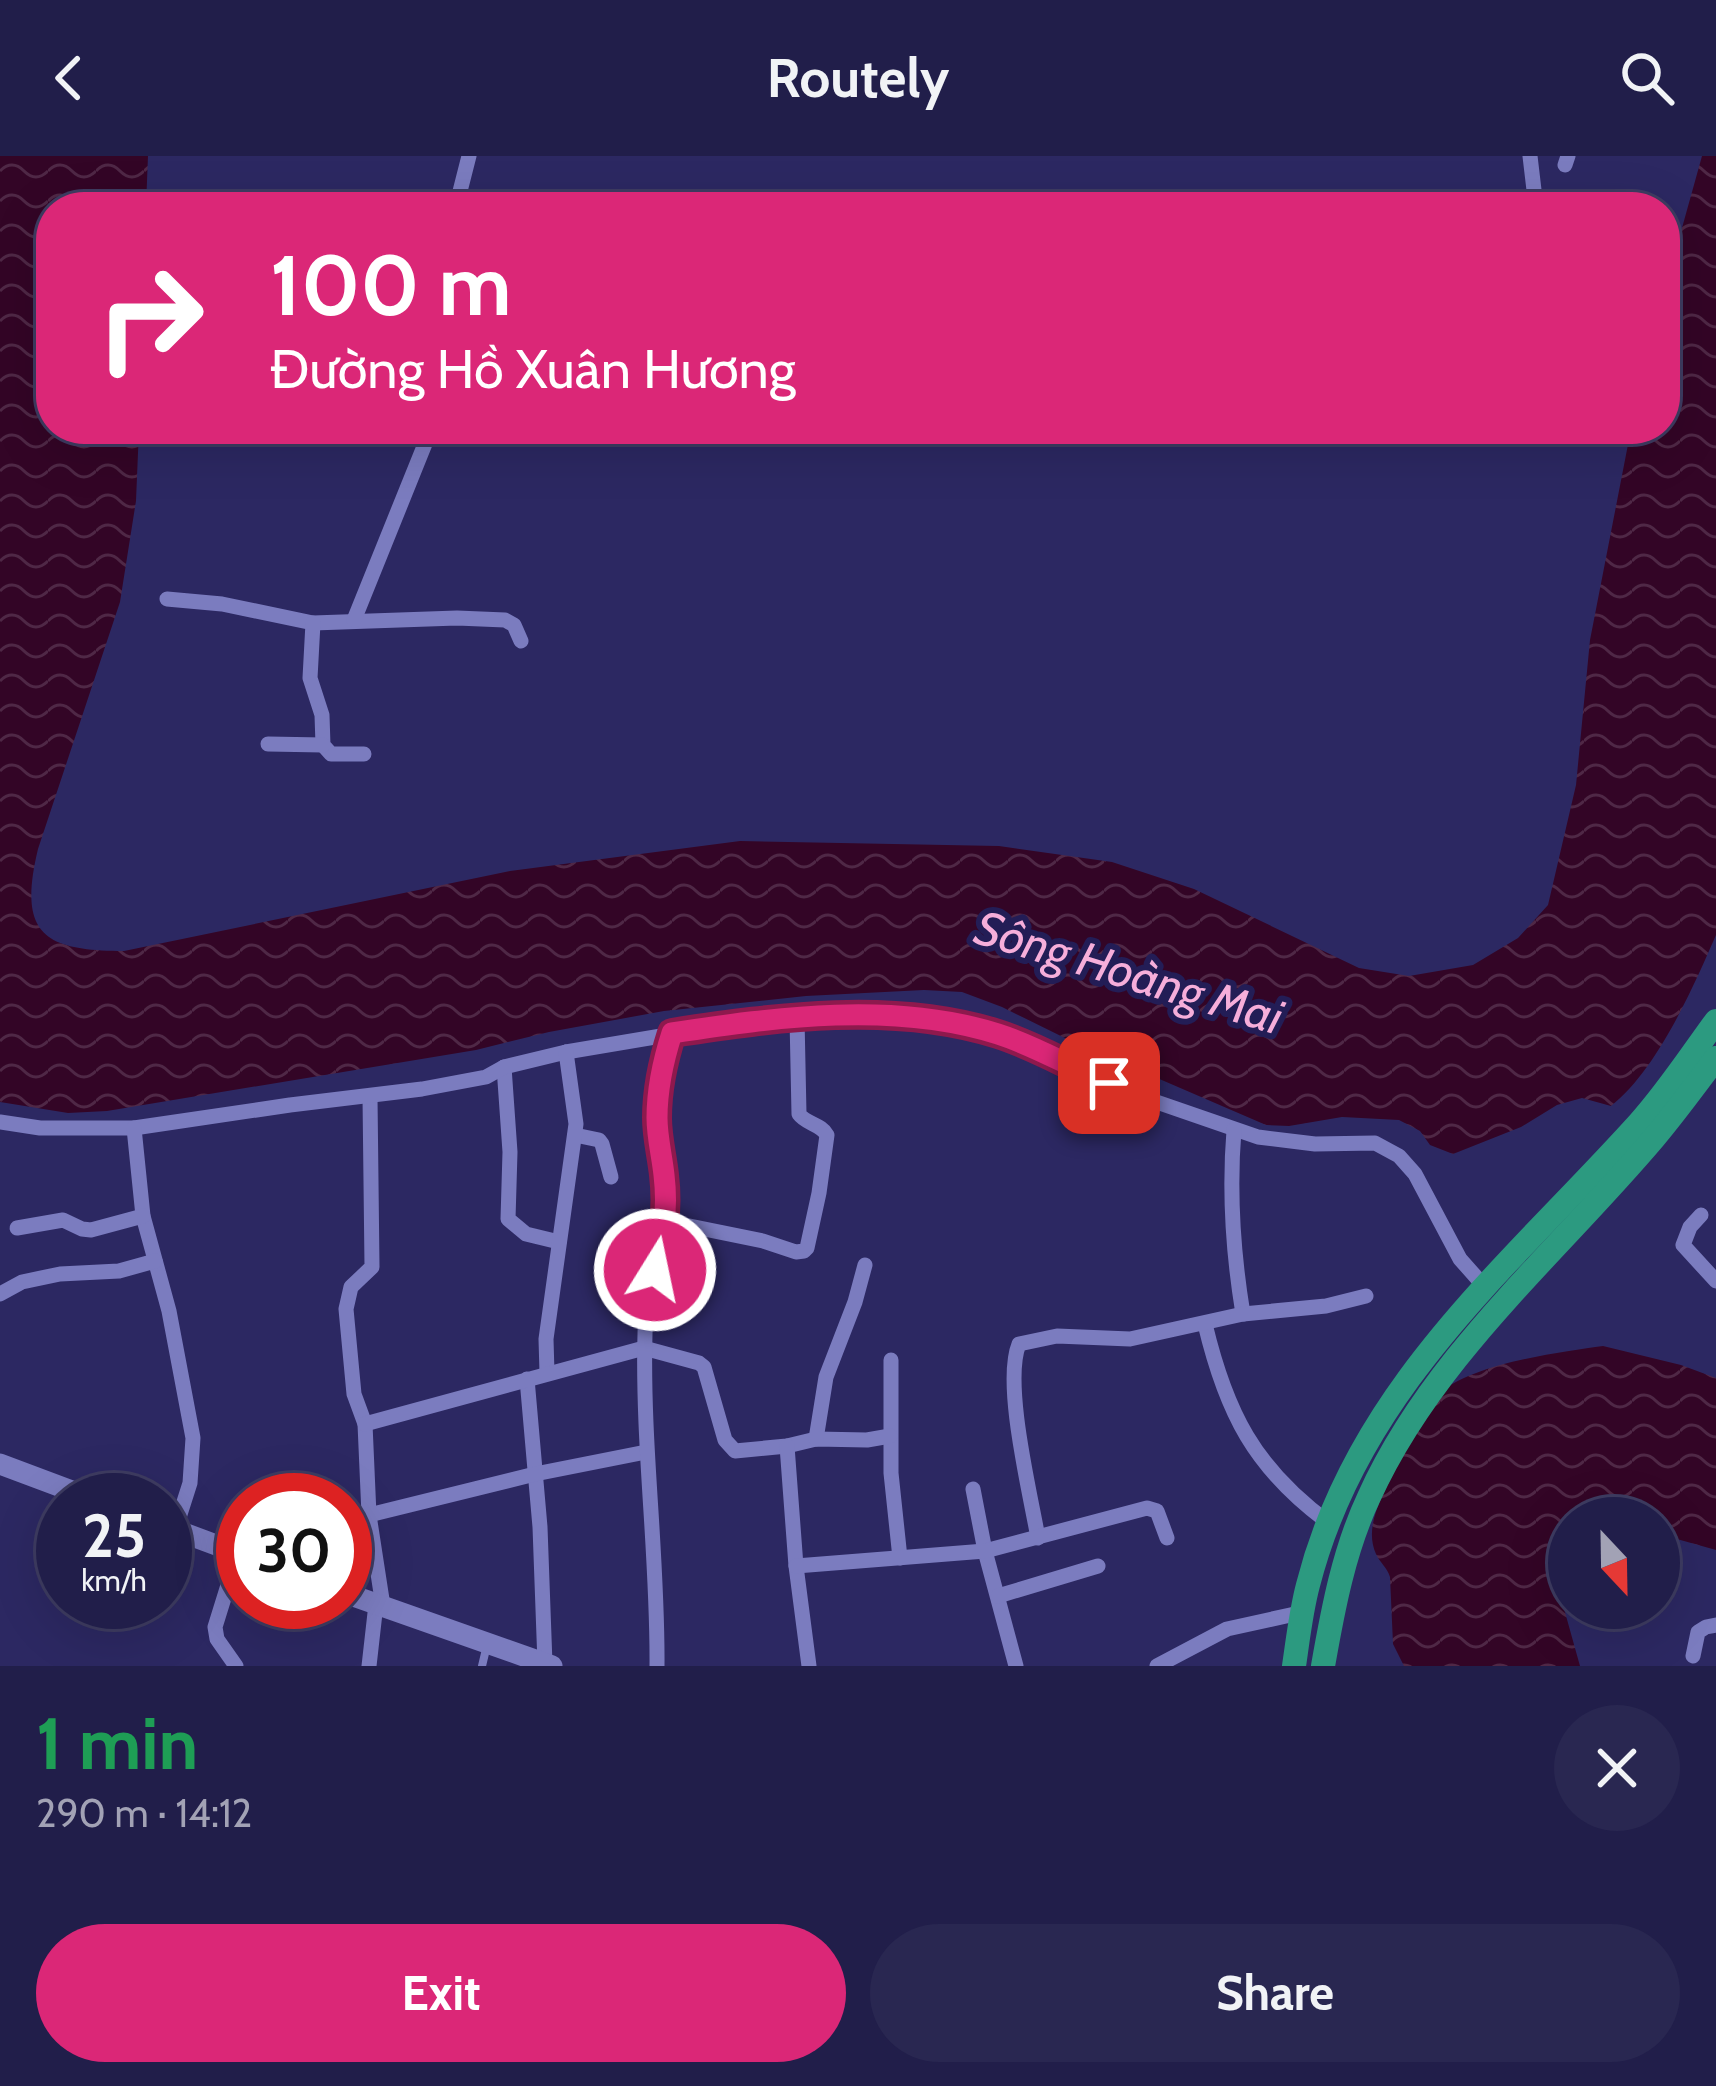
<!DOCTYPE html>
<meta charset="utf-8">
<style>
:root{--surface:#211e4a;--page:#292751;--text:#f1f3f6;--muted:#a2a2b5;--line:#3e3c62;--accent:#db2777}
body{margin:0;font-family:Cabin,sans-serif;background:var(--page);color:var(--text);height:100vh;display:flex;flex-direction:column;font-size:45px;white-space:nowrap}
*{box-sizing:border-box;margin:0}
p{font-size:39px;color:var(--muted)}
.icon{flex:none;width:66px;height:66px;fill:none;stroke:currentColor;stroke-width:2;stroke-linecap:round;stroke-linejoin:round}
.map{position:relative;height:1510px;overflow:hidden}
.details{display:flex;flex-direction:column;background:var(--surface);flex:1}
.details>*{flex:none}
.banner{position:absolute;left:36px;top:36px;width:1644px;height:252px;border-radius:48px;box-shadow:0 12px 48px #0002,0 0 0 3px var(--line);background:#db2777;color:#fff;overflow:hidden}
.needle{width:78px;rotate:158deg}
.buttons{position:absolute;left:1548px;top:1341px;display:grid;gap:24px}
.buttons a{display:grid;place-items:center;width:132px;height:132px;border-radius:50%;background:var(--surface);box-shadow:0 12px 48px #0002,0 0 0 3px var(--line);font-size:60px}
.speed{position:absolute;left:36px;top:1317px;display:flex;gap:24px;font-size:60px;font-weight:700;text-align:center}
.speed>*{display:grid;place-content:center;width:156px;height:156px;border-radius:50%;background:var(--surface);box-shadow:0 12px 48px #0002,0 0 0 3px var(--line);line-height:1}
.speed small{font-size:30px;font-weight:400}
.speed .limit{border:18px solid #d22;background:#fff;color:#111}
.pin{position:absolute;display:grid;place-items:center;width:102px;height:102px;color:#fff;margin:-51px;border-radius:24px;box-shadow:0 6px 18px #0006}
.me{position:absolute;width:132px;margin:-66px;rotate:10deg;stroke-linejoin:round;filter:drop-shadow(0 0 9px #0008)}
.turn{display:flex;align-items:center;gap:42px;height:252px;padding:0 36px;font-size:54px}
.turn .icon{width:156px;height:156px;stroke-width:2.5}
.turn b{display:block;font-size:84px;line-height:102px}
.round{display:grid;place-items:center;flex:none;width:126px;height:126px;border-radius:63px;background:var(--page)}
.head{display:flex;align-items:center;justify-content:space-between;height:204px;padding:0 36px}
h1{font-size:72px;font-weight:700;line-height:90px;color:#1e9e55}
.cta{display:flex;gap:24px;margin-top:auto;padding:24px 36px}
.cta a{flex:1;height:138px;border-radius:72px;background:var(--accent);color:#fff;font-size:48px;font-weight:700;line-height:138px;text-align:center}
.cta a+a{background:var(--page);color:var(--text)}
header{display:flex;justify-content:space-between;align-items:center;height:156px;padding:0 36px;background:var(--surface);font-size:54px;font-weight:700}
.map>svg:first-child{display:block}
.water{fill:url(#water-waves)}
.lines{fill:none;stroke-linecap:round;stroke-linejoin:round}
.service{stroke:#7b7cbf;stroke-width:8}
.minor{stroke:#7b7cbf;stroke-width:15}
.secondary{stroke:#7b7cbf;stroke-width:21}
.trunk{stroke:#2c9a80;stroke-width:24}
.route-casing{stroke:#8e194d;stroke-width:30}
.route{stroke:#db2777;stroke-width:21}
.labels{text-anchor:middle;stroke-width:12;stroke-linejoin:round;paint-order:stroke}
.water-label{font-size:48px;font-style:italic;fill:#f6aeda;stroke:#231d56}
</style>
<header><svg class="icon" aria-label="back" viewBox="0 0 24 24"><path d="M15 5l-7 7 7 7"/></svg>Routely<svg class="icon" aria-label="search" viewBox="0 0 24 24"><circle cx="10" cy="10" r="6"/><path d="M15 15l6 6"/></svg></header>
<div class="map">
<svg width="1716" height="1510" viewBox="0 0 1716 1510">
<defs>
<pattern id="water-waves" width="16" height="10" patternUnits="userSpaceOnUse" patternTransform="scale(3)"><rect width="16" height="10" fill="#330526"/><path d="M0 5q4-4 8 0t8 0" fill="none" stroke="#4f2846"/></pattern>
</defs>
<rect width="100%" height="100%" fill="#2c2862"/>
<!-- water -->
<g class="water">
<path d="M0,0H148L146,51H51V273H139L136,345L120,446L38,693C18,777 42,795 124,795L510,715L740,685L999,690L1112,706L1194,733L1359,812L1409,820L1473,809L1518,782L1548,749L1576,629L1590,484L1631,273H1665V133L1702,0H1716V779C1693,832 1657,914 1611,950L1582,942L1557,949L1521,971L1453,998L1430,989L1420,975L1399,964L1342,961L1289,970L1266,969L1069,884L1002,851L962,836L924,834L806,840L664,855L549,876L476,894L107,955L68,957L0,946Z"/>
<path d="M1603,1190L1681,1209L1716,1222V1394L1659,1378V1362H1630L1622,1358L1601,1362H1569V1394L1564,1402L1561,1422L1563,1449L1580,1510H1404L1393,1488L1390,1421C1387,1411 1380,1407 1376,1398C1363,1369 1384,1338 1396,1312C1408,1286 1417,1261 1437,1240C1467,1208 1560,1196 1603,1190Z"/>
</g>
<g class="lines">
<!-- service -->
<path class="service" d="M482,1510L487,1489"/>
<!-- minor -->
<g class="minor">
<path d="M1530,0L1536,51"/>
<path d="M1565,9L1568,0"/>
<path d="M456,51L469,0"/>
<path d="M167,443L222,448L313,467L457,462L505,464L514,469L521,485"/>
<path d="M354,464L431,273"/>
<path d="M313,467L310,522L322,559L323,589L331,598H364"/>
<path d="M268,588L323,589"/>
<path d="M504,911L510,996L508,1063L526,1078L559,1086"/>
<path d="M370,941L372,1111L351,1131L346,1153L354,1238L365,1268L369,1359L383,1450"/>
<path d="M0,966L40,972H134L290,949L422,933L486,921L504,911L566,896L744,866L839,860L908,862L997,878L1145,942L1258,981L1315,988L1375,987L1399,1000L1415,1018L1460,1103L1484,1130"/>
<path d="M134,972L143,1060L169,1155L193,1282L190,1327L175,1374"/>
<path d="M1234,974C1229,1035 1233,1097 1243,1158"/>
<path d="M575,979L599,984L602,988L611,1021"/>
<path d="M1701,1059L1690,1071L1683,1089L1716,1125"/>
<path d="M665,1065L763,1085L796,1096L804,1095L807,1092L819,1037L827,979C821,968 806,968 799,958L797,862"/>
<path d="M17,1072L63,1064L82,1073L91,1074L143,1060"/>
<path d="M0,1138L22,1126L60,1118L119,1115L155,1105"/>
<path d="M1205,1168C1226,1256 1254,1312 1329,1367"/>
<path d="M891,1204V1317L900,1402"/>
<path d="M547,1217L546,1183L576,968L566,896"/>
<path d="M527,1223L540,1371L545,1508"/>
<path d="M365,1268L644,1192L699,1207L704,1211L725,1284L735,1295L787,1290L816,1283L867,1284L890,1280"/>
<path d="M816,1283L826,1221L855,1146L865,1109"/>
<path d="M787,1290L796,1410L809,1510"/>
<path d="M973,1333L985,1395L1016,1510"/>
<path d="M369,1359L535,1318L646,1296"/>
<path d="M1038,1382C1030,1336 1003,1227 1019,1188L1057,1180L1130,1183L1243,1158L1326,1150L1366,1140"/>
<path d="M796,1410L985,1395L1147,1352L1157,1355L1167,1382"/>
<path d="M998,1440L1098,1410"/>
<path d="M1693,1500L1698,1476L1706,1471L1716,1469"/>
<path d="M236,1510L217,1483L215,1471L238,1397"/>
<path d="M369,1510L376,1448"/>
<path d="M657,1510C658,1399 642,1289 645,1178C645,1140 663,1106 665,1069C666,1030 657,996 657,958C657,930 664,904 672,877"/>
<path d="M1157,1510L1227,1473L1304,1456"/>
</g>
<!-- secondary -->
<g class="secondary">
<path d="M0,1308L96,1344"/>
<path d="M165,1370L243,1399"/>
<path d="M345,1437L552,1510"/>
</g>
<!-- trunk -->
<g class="trunk">
<path d="M1294,1510C1298,1483 1301,1455 1308,1429C1358,1232 1509,1111 1639,967C1667,936 1691,899 1716,865"/>
<path d="M1323,1510C1333,1453 1344,1394 1369,1341C1433,1200 1556,1098 1654,982C1676,956 1696,928 1716,902"/>
</g>
</g>
<g class="lines">
<defs>
<path id="route" d="M655,1114C664,1083 668,1052 664,1019C662,1000 657,981 657,962C657,932 663,905 672,877C777,861 894,845 998,878C1036,890 1072,912 1109,927"/>
</defs>
<!-- route casing -->
<use href="#route" class="route-casing"/>
<!-- route -->
<use href="#route" class="route"/>
</g>
<g class="labels">
<!-- water labels -->
<g class="water-label">
<text transform="translate(1129 816) rotate(17)" y="17">Sông Hoàng Mai</text>
</g>
</g>
</svg>
<div class="buttons">
<a><svg class="needle" viewBox="-14 -14 28 28"><path d="M0-13l5 13h-10z" fill="#e53935"/><path d="M0 13l5-13h-10z" fill="#a2a2b5"/></svg></a>
</div>
<div class="speed"><div>25<small>km/h</small></div><div class="limit">30</div></div>
<div class="pin" style="left:1109px;top:927px;background:#d93025"><svg class="icon" aria-label="arrive" viewBox="0 0 24 24"><path d="M6 21V4h12l-3 4 3 4H6"/></svg></div>
<svg class="me" style="left:655px;top:1114px" viewBox="-20 -20 40 40"><circle r="17" fill="#db2777" stroke="#fff" stroke-width="3"/><path d="M0-11L8 9 0 5-8 9z" fill="#fff"/></svg>
<div class="banner">
<div class="turn"><svg class="icon" aria-label="right" viewBox="0 0 24 24"><path d="M7 20v-9h11M14 6l5 5-5 5"/></svg><div><b>100 m</b>Đường Hồ Xuân Hương</div></div>
</div>
</div>
<section class="details">
<div class="head"><div><h1>1 min</h1><p>290 m · 14:12</p></div><a class="round"><svg class="icon" aria-label="close" viewBox="0 0 24 24"><path d="M6 6l12 12M18 6L6 18"/></svg></a></div>
<div class="cta"><a>Exit</a><a>Share</a></div>
</section>
